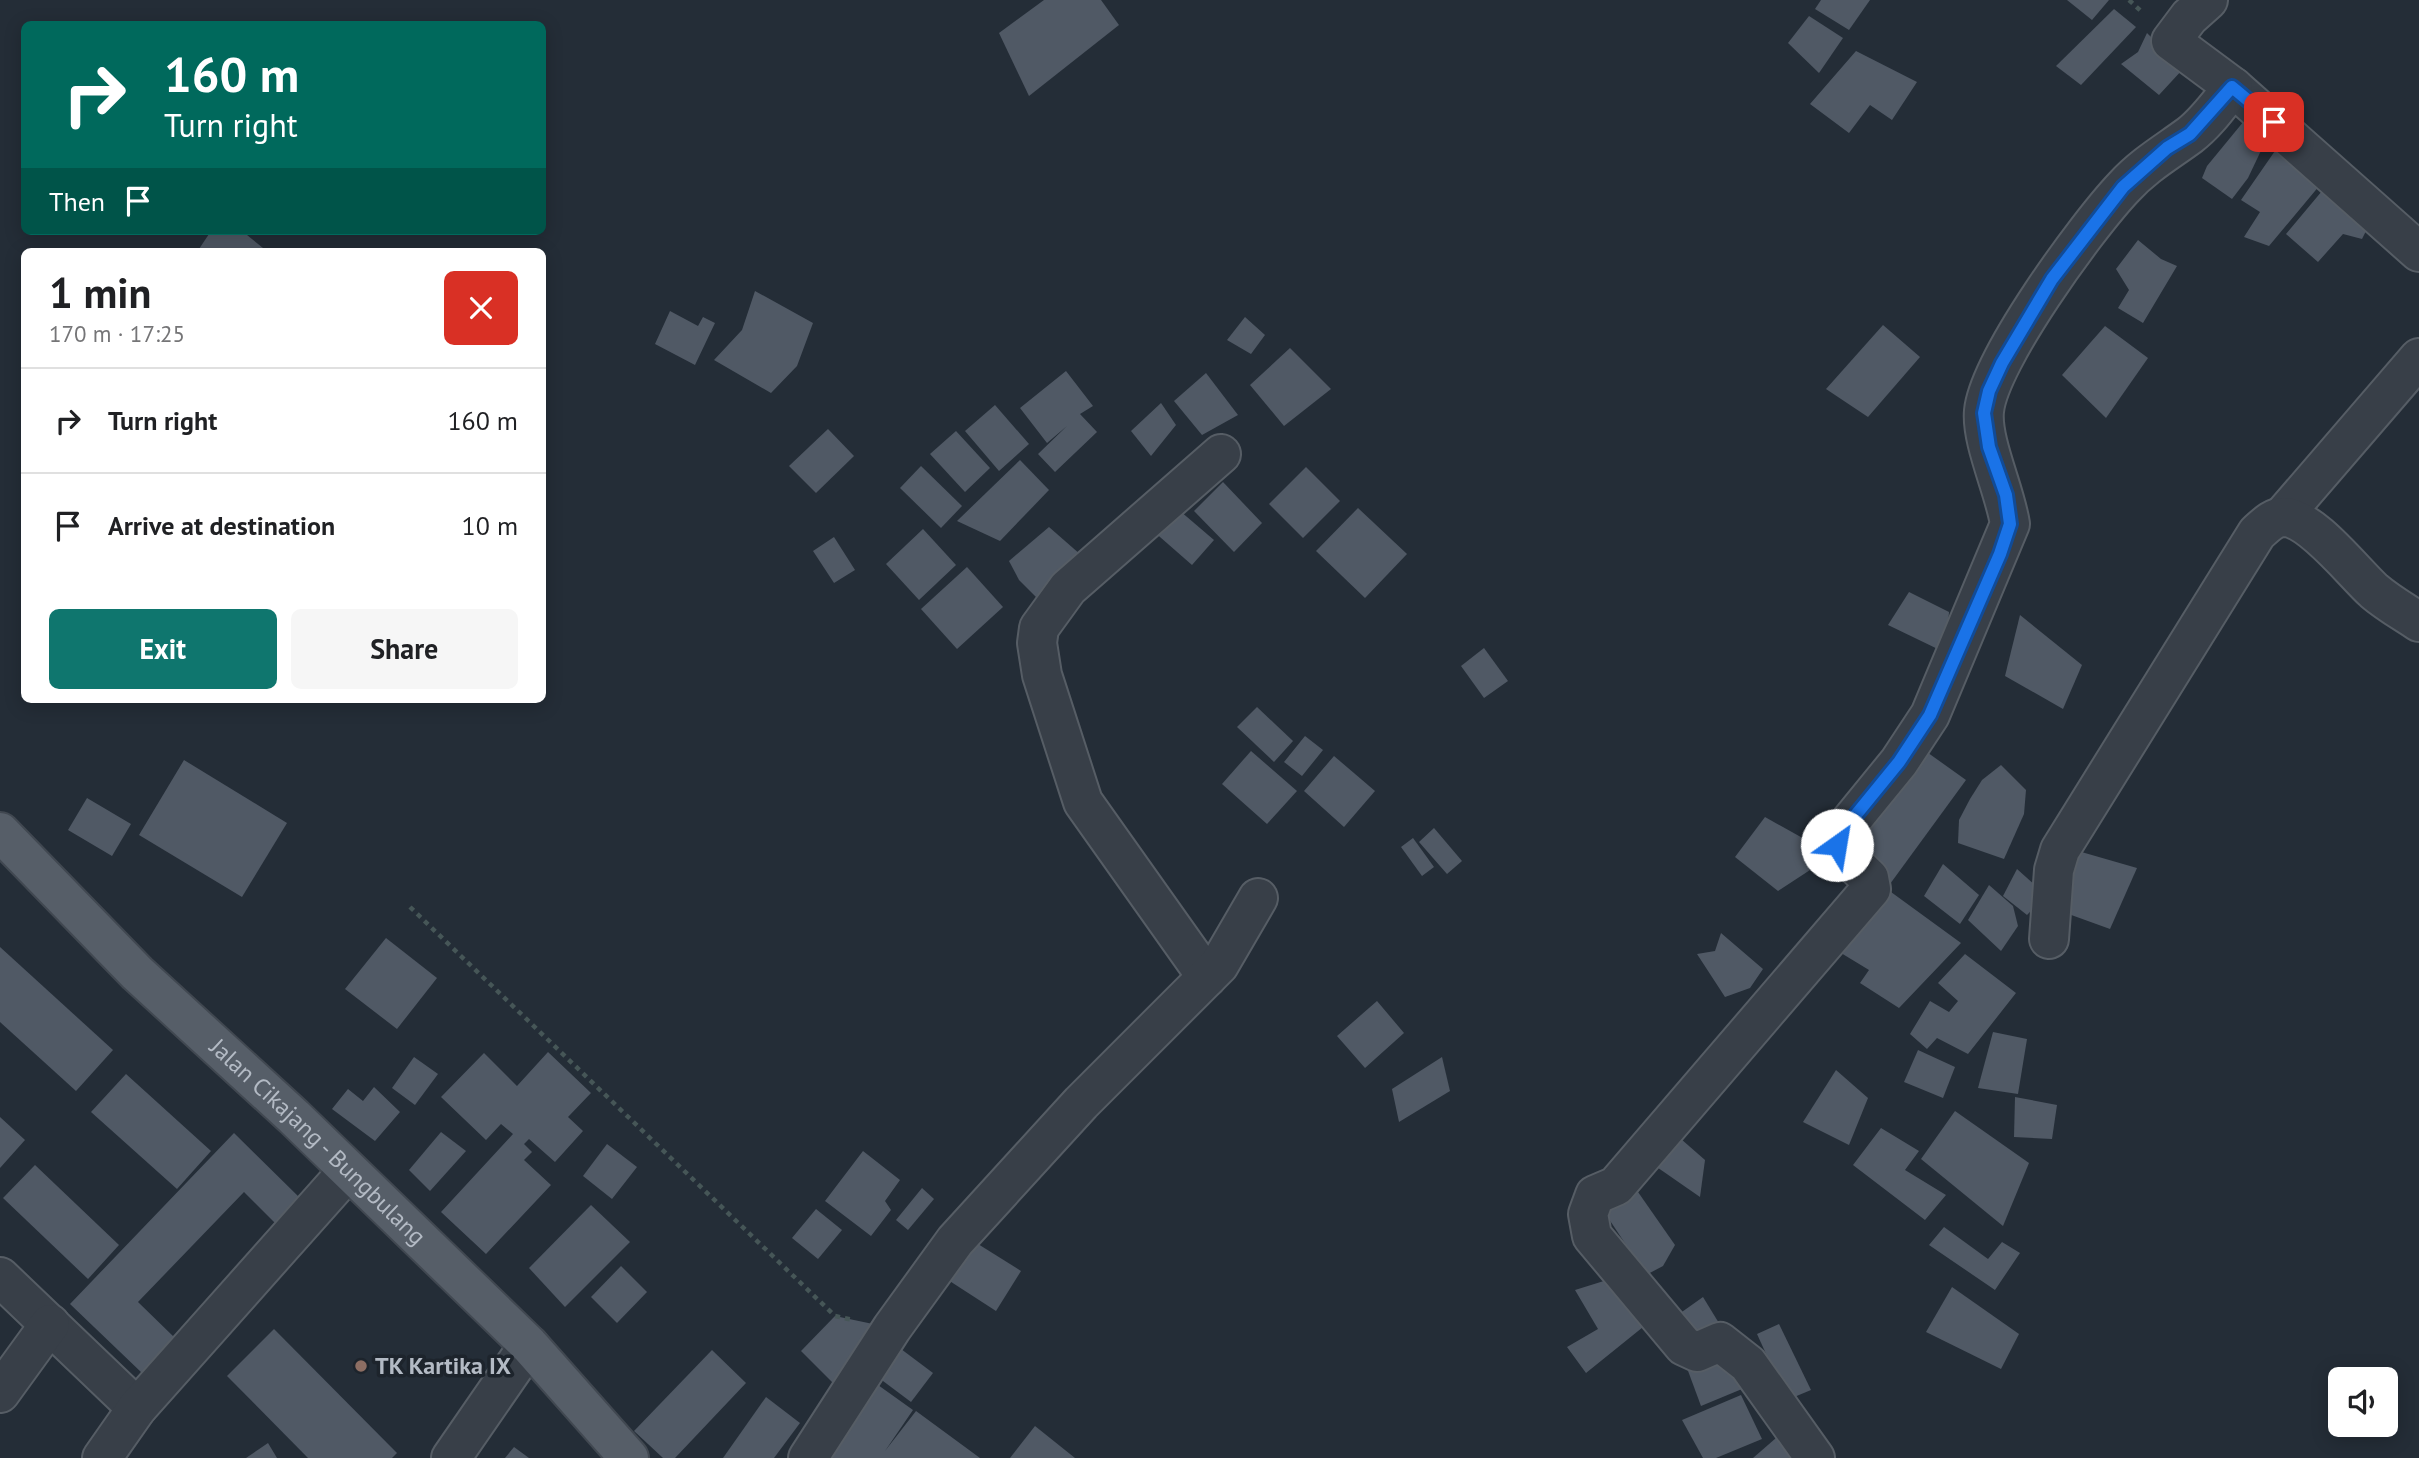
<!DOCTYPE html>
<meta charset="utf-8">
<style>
:root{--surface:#fff;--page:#f6f6f6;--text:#202124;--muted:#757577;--line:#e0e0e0;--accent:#0f766e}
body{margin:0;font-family:"PT Sans",sans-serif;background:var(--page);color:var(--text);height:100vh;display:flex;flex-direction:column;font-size:26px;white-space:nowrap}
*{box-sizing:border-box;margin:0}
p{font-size:23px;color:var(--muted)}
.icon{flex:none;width:38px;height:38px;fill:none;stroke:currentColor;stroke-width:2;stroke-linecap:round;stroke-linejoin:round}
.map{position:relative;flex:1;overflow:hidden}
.panel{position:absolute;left:21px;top:248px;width:525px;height:455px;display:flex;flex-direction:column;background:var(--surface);border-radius:10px;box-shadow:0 4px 18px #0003}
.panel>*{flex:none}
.top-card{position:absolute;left:21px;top:21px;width:525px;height:214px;border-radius:10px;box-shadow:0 4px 18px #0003;background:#00695c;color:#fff;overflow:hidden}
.fabs{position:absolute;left:2328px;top:1367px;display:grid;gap:14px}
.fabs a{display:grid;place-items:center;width:70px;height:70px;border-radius:10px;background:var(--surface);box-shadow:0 4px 18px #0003;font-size:35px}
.pin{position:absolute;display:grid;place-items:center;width:60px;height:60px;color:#fff;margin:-30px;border-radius:14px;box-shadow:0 4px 10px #0006}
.me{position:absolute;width:77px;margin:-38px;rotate:32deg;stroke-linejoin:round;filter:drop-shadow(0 0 5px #0008)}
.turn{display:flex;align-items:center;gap:24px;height:147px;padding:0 28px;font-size:32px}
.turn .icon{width:91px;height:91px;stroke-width:2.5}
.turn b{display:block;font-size:49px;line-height:60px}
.then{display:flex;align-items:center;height:66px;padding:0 28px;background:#0003;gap:14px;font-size:26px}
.round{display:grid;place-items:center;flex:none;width:74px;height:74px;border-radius:10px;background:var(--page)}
.headline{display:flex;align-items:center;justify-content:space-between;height:119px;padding:0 28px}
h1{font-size:42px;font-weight:600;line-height:52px}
.primary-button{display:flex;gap:14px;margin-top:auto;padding:14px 28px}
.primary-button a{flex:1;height:80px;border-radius:10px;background:var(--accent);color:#fff;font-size:28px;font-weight:600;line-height:80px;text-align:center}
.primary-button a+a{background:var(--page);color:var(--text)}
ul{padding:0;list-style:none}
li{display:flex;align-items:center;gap:21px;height:105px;padding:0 28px;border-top:2px solid var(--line)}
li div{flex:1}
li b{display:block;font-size:26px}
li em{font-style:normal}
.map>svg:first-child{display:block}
.building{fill:#505965}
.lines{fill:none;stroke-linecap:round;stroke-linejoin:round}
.minor-casing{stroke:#565d65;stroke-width:42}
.major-casing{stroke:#414851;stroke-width:42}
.path{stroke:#465657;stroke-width:4.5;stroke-dasharray:5 5;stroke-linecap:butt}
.minor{stroke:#383f48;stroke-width:38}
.major{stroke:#565e68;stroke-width:38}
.route-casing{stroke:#114b97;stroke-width:18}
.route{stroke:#1a73e8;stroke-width:12}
.education-dot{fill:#8d6e63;stroke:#1d242c;stroke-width:2.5}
.labels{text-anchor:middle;stroke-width:7;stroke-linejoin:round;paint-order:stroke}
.street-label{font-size:24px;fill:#b3bac4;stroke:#1d242c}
.poi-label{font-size:24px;font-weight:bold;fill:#b3bac4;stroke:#1d242c;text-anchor:start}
</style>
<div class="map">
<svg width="2419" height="1458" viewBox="0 0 2419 1458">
<rect width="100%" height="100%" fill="#242d37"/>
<!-- building -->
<g class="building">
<path d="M1044,0H1101L1119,25L1029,96L999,33Z"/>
<path d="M1821,0H1870L1849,30L1815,9Z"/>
<path d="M2067,0H2109L2092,20Z"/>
<path d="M2114,9L2136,27L2081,85L2056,66Z"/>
<path d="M1809,16L1843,38L1819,73L1788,43Z"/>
<path d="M2147,33L2183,69L2159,95L2121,64L2138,52Z"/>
<path d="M1856,51L1917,82L1892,120L1870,105L1849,133L1810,104Z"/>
<path d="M2244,121L2267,138L2248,178L2232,199L2202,178L2207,166Z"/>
<path d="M2277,148L2320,185L2269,246L2244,237L2260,212L2241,200Z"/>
<path d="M2322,191L2366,231L2362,239L2343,234L2318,262L2286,234Z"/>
<path d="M211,231H242L268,252H197Z"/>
<path d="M2138,240L2161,259L2177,266L2143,323L2118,308L2129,290L2116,269Z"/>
<path d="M755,291L813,323L797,366L771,393L714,360L742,330Z"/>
<path d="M670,311L698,326L703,317L715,323L695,365L655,344Z"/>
<path d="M1245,317L1265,335L1251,354L1227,340Z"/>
<path d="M1883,325L1920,357L1868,417L1826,389Z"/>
<path d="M2105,326L2148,358L2106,418L2062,375Z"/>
<path d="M1290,348L1331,389L1284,426L1250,385Z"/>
<path d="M1066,371L1093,406L1080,414L1097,432L1055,472L1038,454L1067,426L1047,443L1020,408Z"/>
<path d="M1206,373L1238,415L1202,435L1174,401Z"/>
<path d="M1161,403L1176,425L1151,456L1131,431Z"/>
<path d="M995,405L1029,444L999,471L965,431Z"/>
<path d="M828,429L854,456L816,493L789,466Z"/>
<path d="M956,431L990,468L965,492L930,454Z"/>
<path d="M1020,460L1049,490L1000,541L957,521Z"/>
<path d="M921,466L962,506L941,528L900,488Z"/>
<path d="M1306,467L1340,501L1303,538L1269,504Z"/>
<path d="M1223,482L1262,523L1234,552L1194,511Z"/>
<path d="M1173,505L1214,540L1192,565L1152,530Z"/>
<path d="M1358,508L1407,554L1365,598L1316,551Z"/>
<path d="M1049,527L1081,555L1042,603L1019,580L1009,561Z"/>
<path d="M923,529L956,565L919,600L886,564Z"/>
<path d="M834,537L855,570L834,583L813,551Z"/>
<path d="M967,567L1003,607L957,649L921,609Z"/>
<path d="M1909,592L1949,612L1946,653L1888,625Z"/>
<path d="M2020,615L2082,665L2063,709L2005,676Z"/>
<path d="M1484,648L1508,681L1484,698L1461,666Z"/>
<path d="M1257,707L1293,741L1274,762L1237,727Z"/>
<path d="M1305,736L1323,750L1302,776L1284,762Z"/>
<path d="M1924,750L1966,780L1890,884L1848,842Z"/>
<path d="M1251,751L1297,791L1267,824L1222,784Z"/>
<path d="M1334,756L1375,791L1344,827L1304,791Z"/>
<path d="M184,760L287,823L242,897L139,835Z"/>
<path d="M2001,765L2026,790L2024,814L2004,859L1958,843L1959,820L1970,799L1982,780Z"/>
<path d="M87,798L131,824L112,856L68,830Z"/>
<path d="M1765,817L1833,855L1778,891L1735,857Z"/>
<path d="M1434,828L1462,861L1447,874L1419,842Z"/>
<path d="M1413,838L1434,867L1422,876L1401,847Z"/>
<path d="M2078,851L2137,868L2110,929L2063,912Z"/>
<path d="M1943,864L1979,895L1960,924L1924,896Z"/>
<path d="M2017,869L2046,895L2027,915L2003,896Z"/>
<path d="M1989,885L2013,906L2018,926L2001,951L1968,920Z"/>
<path d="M1891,892L1961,943L1899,1008L1860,983L1869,970L1841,953Z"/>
<path d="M1721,933L1763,969L1750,988L1725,997L1697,954L1715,951Z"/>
<path d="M386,938L437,978L397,1029L345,989Z"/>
<path d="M0,947L113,1050L76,1091L0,1022Z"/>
<path d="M1965,954L2016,993L1968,1054L1937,1038L1927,1049L1910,1034L1930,1001L1949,1012L1958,1001L1938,983Z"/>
<path d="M1377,1001L1404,1033L1365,1068L1337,1036Z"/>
<path d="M1993,1032L2027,1039L2018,1094L1978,1088Z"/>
<path d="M1918,1050L1955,1067L1943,1098L1904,1082Z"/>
<path d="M548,1052L591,1093L568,1117L583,1131L555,1162L529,1139L524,1144L532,1152L524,1160L551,1185L486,1254L441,1212L513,1134L501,1124L486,1140L441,1097L484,1053L517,1086Z"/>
<path d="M414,1057L438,1074L415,1105L392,1088Z"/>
<path d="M1442,1057L1450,1091L1399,1122L1392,1089Z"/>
<path d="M1836,1070L1868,1098L1849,1145L1803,1122Z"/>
<path d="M126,1074L211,1151L177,1189L91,1112Z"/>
<path d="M374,1087L400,1112L375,1141L332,1109L348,1089L363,1101Z"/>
<path d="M2015,1097L2057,1105L2052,1139L2014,1137Z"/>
<path d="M1955,1111L2029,1163L2003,1226L1921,1159Z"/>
<path d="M0,1117L25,1140L0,1168Z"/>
<path d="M1881,1128L1919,1151L1905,1170L1946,1195L1925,1220L1853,1165Z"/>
<path d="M441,1132L466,1151L430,1191L409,1170Z"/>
<path d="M1673,1132L1705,1160L1700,1197L1651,1163Z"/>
<path d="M234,1133L300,1198L275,1223L244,1192L138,1302L175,1338L142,1373L70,1304Z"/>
<path d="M607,1144L637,1167L612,1199L583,1176Z"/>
<path d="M863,1151L900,1180L885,1201L891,1210L871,1236L825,1201Z"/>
<path d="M35,1165L119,1245L88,1279L3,1198Z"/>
<path d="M922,1188L934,1199L908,1230L896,1220Z"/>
<path d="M1638,1192L1675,1245L1663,1266L1646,1275L1601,1207Z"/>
<path d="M591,1205L630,1242L565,1307L529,1268Z"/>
<path d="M816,1209L842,1230L818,1259L792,1238Z"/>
<path d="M1944,1227L1988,1259L2002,1242L2020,1253L1995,1290L1929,1245Z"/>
<path d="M970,1239L1021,1271L996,1311L945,1278Z"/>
<path d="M621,1266L647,1292L617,1323L591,1297Z"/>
<path d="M1607,1280L1648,1323L1586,1373L1567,1347L1598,1329L1575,1290Z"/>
<path d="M1952,1287L2019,1334L2001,1369L1926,1332Z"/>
<path d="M1703,1297L1725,1333L1691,1348L1672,1319Z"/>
<path d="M835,1316L892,1328L833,1383L801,1351Z"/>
<path d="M1779,1324L1811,1390L1787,1400L1757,1334Z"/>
<path d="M274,1329L397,1453L392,1458H308L227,1376Z"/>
<path d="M893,1343L933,1373L911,1402L871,1372Z"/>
<path d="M1722,1348L1742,1389L1701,1406L1684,1360Z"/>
<path d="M712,1350L746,1383L675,1458H663L634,1431Z"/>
<path d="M864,1375L913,1410L885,1451L916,1411L980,1458H805Z"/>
<path d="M1741,1395L1762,1439L1716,1458H1703L1682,1420Z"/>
<path d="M766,1397L800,1423L774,1458H723Z"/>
<path d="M1035,1426L1075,1458H1010Z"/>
<path d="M1776,1438L1798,1458H1753Z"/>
<path d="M268,1443L277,1458H246Z"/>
<path d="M514,1447L529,1458H505Z"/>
</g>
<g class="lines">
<defs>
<g id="minor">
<path d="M2233,87L2419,252"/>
<path d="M2282,517L2419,358"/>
<path d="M2049,939L2054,870L2060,850L2257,533C2265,526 2273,517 2284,517C2312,518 2353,572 2374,591C2388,603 2404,612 2419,622"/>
<path d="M1207,977L1083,802L1042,675L1037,643L1039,628L1068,588L1221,454"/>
<path d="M0,1277L137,1408"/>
<path d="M0,1393L50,1324"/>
<path d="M102,1458L137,1408L348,1171"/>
<path d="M451,1458L529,1345"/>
<path d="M808,1458L892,1328L955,1241L1081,1103L1219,965L1258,898"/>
<path d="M1815,1458L1748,1364L1720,1342L1697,1352L1684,1346L1592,1236L1588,1214L1595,1195L1616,1186L1871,889L1869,878L1841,851L1837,838L1899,762L1930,715L2010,524C2005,491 1981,441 1984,411C1989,360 2087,226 2124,187C2144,165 2167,152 2190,135C2207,122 2220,103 2233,87L2171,41L2189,17L2208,0"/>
</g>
<g id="major">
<path id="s1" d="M0,832L137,973L294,1117L529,1345L629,1458"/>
</g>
</defs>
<!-- minor casing -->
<use href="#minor" class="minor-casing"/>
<!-- major casing -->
<use href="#major" class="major-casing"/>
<!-- path -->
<g class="path">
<path d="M2129,0L2143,13"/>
<path d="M410,907L835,1316L853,1320"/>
</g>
<!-- minor -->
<use href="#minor" class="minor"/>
<!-- major -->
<use href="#major" class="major"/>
</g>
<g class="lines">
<defs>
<path id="route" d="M1837,845V838L1899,762L1930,715L2000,554L2010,524L2006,495L1989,447L1984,413L1989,391L2002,363L2052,279L2123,187L2167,148L2190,134L2232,87L2274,122"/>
</defs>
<!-- route casing -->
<use href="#route" class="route-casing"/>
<!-- route -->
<use href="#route" class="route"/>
</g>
<!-- markers -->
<circle class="education-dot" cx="361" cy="1366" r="7"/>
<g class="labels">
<!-- street labels -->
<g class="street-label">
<text dy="8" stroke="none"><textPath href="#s1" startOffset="444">Jalan Cikajang - Bungbulang</textPath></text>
</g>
<!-- poi labels -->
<g class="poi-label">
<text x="375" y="1374">TK Kartika IX</text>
</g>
</g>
</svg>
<div class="fabs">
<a><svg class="icon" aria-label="sound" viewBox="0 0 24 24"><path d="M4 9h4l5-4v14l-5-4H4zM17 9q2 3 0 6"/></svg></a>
</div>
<div class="pin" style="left:2274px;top:122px;background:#d93025"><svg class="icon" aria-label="arrive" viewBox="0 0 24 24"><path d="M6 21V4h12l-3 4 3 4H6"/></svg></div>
<svg class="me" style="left:1837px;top:845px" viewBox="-20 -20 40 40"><circle r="19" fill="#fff"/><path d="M0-13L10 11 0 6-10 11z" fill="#1a73e8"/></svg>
<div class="top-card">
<div class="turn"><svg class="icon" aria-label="right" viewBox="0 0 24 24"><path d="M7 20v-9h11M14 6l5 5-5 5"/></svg><div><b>160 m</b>Turn right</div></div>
<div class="then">Then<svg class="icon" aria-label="arrive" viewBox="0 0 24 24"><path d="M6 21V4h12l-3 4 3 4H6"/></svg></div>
</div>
<section class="panel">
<div class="headline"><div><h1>1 min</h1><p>170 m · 17:25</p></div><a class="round" style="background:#d93025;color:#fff"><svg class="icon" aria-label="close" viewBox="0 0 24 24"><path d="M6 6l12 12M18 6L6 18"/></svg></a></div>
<ul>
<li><svg class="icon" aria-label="right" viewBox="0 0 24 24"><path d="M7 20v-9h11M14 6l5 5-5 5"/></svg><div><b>Turn right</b></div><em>160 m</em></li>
<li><svg class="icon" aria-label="arrive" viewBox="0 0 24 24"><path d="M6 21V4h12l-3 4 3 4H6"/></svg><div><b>Arrive at destination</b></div><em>10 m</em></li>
</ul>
<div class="primary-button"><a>Exit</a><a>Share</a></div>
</section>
</div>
